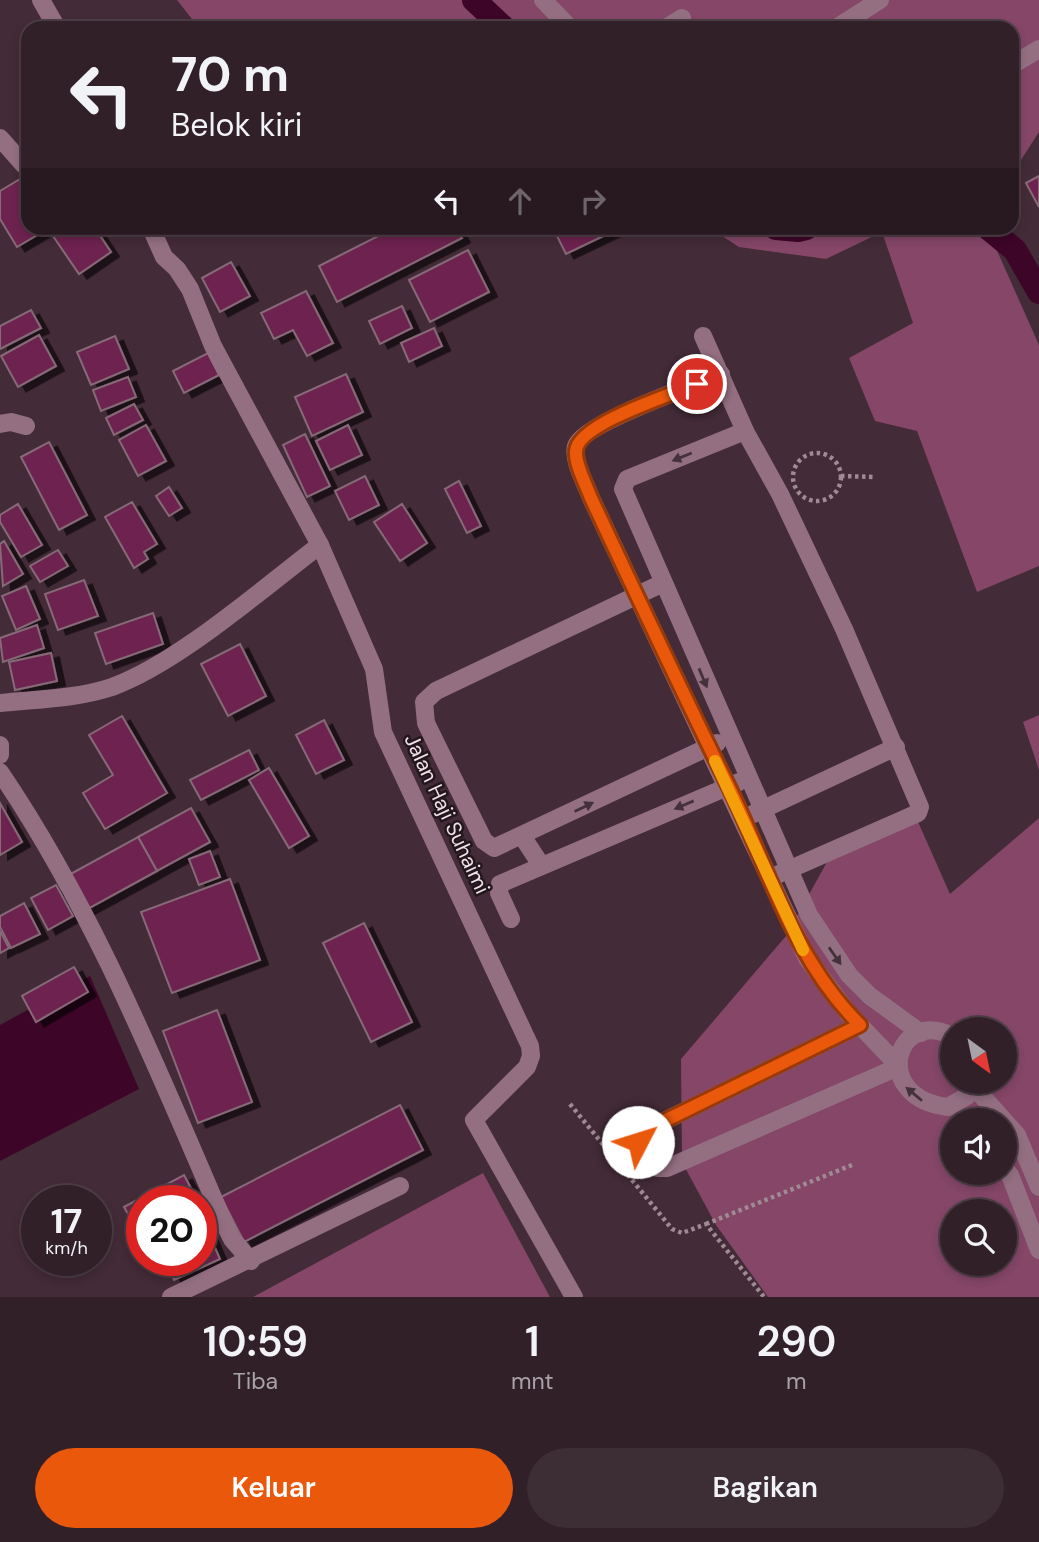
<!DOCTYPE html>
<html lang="id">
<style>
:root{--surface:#322029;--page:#3d2d35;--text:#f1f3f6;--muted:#a8a3a8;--line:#4d3e46;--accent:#ea580c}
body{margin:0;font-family:"DM Sans",sans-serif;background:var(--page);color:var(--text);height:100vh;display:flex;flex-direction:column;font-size:26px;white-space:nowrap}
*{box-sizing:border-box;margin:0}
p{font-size:23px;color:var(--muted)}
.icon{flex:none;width:38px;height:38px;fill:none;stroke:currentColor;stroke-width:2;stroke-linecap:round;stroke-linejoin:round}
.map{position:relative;height:1297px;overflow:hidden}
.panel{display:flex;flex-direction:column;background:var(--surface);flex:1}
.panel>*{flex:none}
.hud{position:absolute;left:21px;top:21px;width:998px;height:214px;border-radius:21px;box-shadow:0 4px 10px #0003,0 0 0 2px var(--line);background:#322029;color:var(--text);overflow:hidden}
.needle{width:46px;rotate:147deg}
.buttons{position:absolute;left:940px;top:1017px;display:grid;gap:14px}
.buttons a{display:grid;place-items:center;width:77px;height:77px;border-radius:50%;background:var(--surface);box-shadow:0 4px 10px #0003,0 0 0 2px var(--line);font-size:35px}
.speed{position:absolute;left:21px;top:1185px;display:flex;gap:14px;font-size:35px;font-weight:700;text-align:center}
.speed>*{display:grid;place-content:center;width:91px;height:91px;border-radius:50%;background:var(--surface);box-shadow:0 4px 10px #0003,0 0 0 2px var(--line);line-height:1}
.speed small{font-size:18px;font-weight:400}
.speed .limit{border:10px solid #d22;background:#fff;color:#111}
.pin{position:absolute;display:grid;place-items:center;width:60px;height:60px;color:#fff;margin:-30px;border:4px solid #fff;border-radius:50%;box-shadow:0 2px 7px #0007}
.me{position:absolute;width:77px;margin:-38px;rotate:50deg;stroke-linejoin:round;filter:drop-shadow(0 0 5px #0008)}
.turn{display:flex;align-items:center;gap:24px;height:147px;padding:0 35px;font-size:32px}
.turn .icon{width:91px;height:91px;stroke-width:2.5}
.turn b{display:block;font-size:49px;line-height:60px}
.lanes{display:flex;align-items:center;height:66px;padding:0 35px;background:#0003;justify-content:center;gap:35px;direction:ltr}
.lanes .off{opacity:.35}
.eta{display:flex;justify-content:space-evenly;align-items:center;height:119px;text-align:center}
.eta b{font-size:42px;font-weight:600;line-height:49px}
.cta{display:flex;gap:14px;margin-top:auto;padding:14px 35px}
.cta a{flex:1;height:80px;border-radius:42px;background:var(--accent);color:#fff;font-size:28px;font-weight:600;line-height:80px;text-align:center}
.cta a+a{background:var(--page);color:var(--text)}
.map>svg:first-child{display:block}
.green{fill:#854668;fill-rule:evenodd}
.water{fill:#3d0528}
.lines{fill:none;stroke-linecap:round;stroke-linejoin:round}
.canal{stroke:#3d0528;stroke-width:24}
.building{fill:#6d244f;stroke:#866a77;stroke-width:2;filter:url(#shadow)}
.path{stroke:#9f8b94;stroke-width:4.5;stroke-dasharray:3.5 3.5;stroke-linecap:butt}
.minor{stroke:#936f81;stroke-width:18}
.oneway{fill:#45313b}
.route-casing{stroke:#983908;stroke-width:18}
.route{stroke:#ea580c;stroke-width:12}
.slow{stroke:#f59e0b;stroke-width:12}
.labels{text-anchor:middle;stroke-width:5;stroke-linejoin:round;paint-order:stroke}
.street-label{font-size:21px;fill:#f0e0e7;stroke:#23171d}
</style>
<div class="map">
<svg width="1039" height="1297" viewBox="0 0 1039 1297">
<defs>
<filter id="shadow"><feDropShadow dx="8" dy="4.5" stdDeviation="0" flood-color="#0009"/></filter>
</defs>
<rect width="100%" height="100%" fill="#432b37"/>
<!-- green -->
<g class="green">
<path d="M177,0H1039V132L1012,174V28H199Z"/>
<path d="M710,228H987L1039,345V566L977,592L917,431L875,421L849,358L913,323L882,232L826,259L739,247Z"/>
<path d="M1039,715V770L1023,722Z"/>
<path d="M911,806L950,894L1039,818V1297H768L716,1225L682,1162L681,1059L786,936L838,842ZM952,1029H1004V1082H952ZM952,1120H1004V1172H952ZM952,1211H1004V1264H952Z"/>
<path d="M483,1173L550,1297H253Z"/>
</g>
<!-- water -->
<path class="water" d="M90,976L139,1089L0,1161V1025Z"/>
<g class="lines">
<!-- canal -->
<g class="canal">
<path d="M474,0L504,28"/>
<path d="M776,228L798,230L806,228"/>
<path d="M988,228L1015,250L1039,292"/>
</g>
</g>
<!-- building -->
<g class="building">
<path d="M25,176L28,181V228H49L17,247L0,219V191Z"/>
<path d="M1039,176V207L1026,183Z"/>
<path d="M66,228H95L111,252L79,274L53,236Z"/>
<path d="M394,228H456L462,238L337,302L319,266Z"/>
<path d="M553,228H620L566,254Z"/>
<path d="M468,250L489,292L430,322L409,280Z"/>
<path d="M231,262L250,296L220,312L202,278Z"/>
<path d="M306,291L333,343L307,356L293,330L274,339L261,313Z"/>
<path d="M402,306L412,328L380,344L369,321Z"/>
<path d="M31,310L41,328L0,349V326Z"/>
<path d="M434,328L442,346L409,362L401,343Z"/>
<path d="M39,335L56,366L18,387L1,356Z"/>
<path d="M115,336L129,369L91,385L77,352Z"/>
<path d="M208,353L219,375L184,393L173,371Z"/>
<path d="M346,374L363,412L312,436L295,397Z"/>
<path d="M128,377L136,397L101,411L93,390Z"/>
<path d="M134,404L143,420L114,435L106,418Z"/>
<path d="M146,425L166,461L138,476L119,440Z"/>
<path d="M348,425L362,455L330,470L316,441Z"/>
<path d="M305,434L330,486L307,497L283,445Z"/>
<path d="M49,442L87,515L59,530L21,457Z"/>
<path d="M365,476L379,505L349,520L335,491Z"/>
<path d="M459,481L481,526L467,533L445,489Z"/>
<path d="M169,487L182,508L169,516L156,496Z"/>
<path d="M132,502L157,544L144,552L148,559L134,568L105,517Z"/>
<path d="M18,504L42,545L21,557L0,522V515Z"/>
<path d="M402,504L427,543L400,561L374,522Z"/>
<path d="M4,541L23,574L3,586L0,544Z"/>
<path d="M58,550L68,566L40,582L30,566Z"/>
<path d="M84,580L98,616L58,630L45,594Z"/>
<path d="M26,586L40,619L16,630L2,596Z"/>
<path d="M153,613L163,644L106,664L95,633Z"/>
<path d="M37,625L44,648L3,662L0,638Z"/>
<path d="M240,644L266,696L228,716L201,664Z"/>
<path d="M51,653L57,681L15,690L9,662Z"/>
<path d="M122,716L167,793L105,829L83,793L113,775L89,735Z"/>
<path d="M324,720L344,760L316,774L296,735Z"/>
<path d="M249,750L259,770L201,800L190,780Z"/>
<path d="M269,768L309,836L289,848L249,780Z"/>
<path d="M0,803L22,842L0,855Z"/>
<path d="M191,808L210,842L157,871L138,837Z"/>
<path d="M138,837L157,871L86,910L67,876Z"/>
<path d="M210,851L220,877L199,885L189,859Z"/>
<path d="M230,879L260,960L172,993L141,912Z"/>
<path d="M56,885L73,916L48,930L31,898Z"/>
<path d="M24,903L40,934L11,948L0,927V916Z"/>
<path d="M364,923L412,1022L371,1042L323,943Z"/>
<path d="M0,931L9,948L0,953Z"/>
<path d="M74,967L88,992L36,1022L22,996Z"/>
<path d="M217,1010L252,1102L198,1123L163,1031Z"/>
<path d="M400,1105L423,1150L244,1242L221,1197Z"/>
<path d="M184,1175L194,1194L181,1200H142V1221L134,1225L124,1207Z"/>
<path d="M208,1232L220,1259L174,1280L165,1260H201V1235Z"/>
</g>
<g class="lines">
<!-- path -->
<g class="path">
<circle cx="817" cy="477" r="24"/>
<path d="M841,476L876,477"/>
<path d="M570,1104L672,1229L682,1233L706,1224L764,1297"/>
<path d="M706,1224L852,1165"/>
</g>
<!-- minor -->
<g class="minor">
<path d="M41,0L57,28"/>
<path d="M543,0L570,28"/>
<path d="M666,28L682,18"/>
<path d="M836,28L880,0"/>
<path d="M1012,65L1039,49"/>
<path d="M0,138L24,165"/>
<path d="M151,228L164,257L177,269L190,289L213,346L320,545L374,669L383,732L530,1046L531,1056L527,1067L474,1120L574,1297"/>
<path d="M703,336L745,431L780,494L844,629L920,807L918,813L779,874"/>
<path d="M721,374C695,385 583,423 576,446C572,460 586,484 591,498L807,958L848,1013L896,1063"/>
<path d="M0,424L11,422L26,426"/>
<path d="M745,431L627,479L623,489L809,915L849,975L870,996L921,1033"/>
<path d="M663,583L436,691L424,702L426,723L484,841L494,848L717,743"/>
<path d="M0,703C37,699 76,699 112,687C178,663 262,589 320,545"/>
<path d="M0,745V755"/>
<path d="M0,772C95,912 158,1071 225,1225L232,1239L251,1261"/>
<path d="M753,814L896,747"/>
<path d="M522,836L541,865"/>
<path d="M511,919L499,893L500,884L739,782"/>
<path d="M860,1025L648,1129L638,1136C638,1147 650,1161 658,1168H667L898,1067"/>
<path d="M952,1036C895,1007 870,1098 948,1107L967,1096L975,1082"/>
<path d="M974,1087L1017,1135L1039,1187"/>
<path d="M1004,1168L1010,1175L1039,1250"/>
<path d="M171,1297L400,1186"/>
</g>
</g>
<!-- one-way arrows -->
<defs><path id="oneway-solid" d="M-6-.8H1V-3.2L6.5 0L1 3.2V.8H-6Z" transform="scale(1.75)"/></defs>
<g class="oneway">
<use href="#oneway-solid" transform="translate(682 457) rotate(158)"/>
<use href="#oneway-solid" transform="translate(703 678) rotate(67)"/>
<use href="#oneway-solid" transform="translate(684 805) rotate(157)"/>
<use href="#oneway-solid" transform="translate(584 807) rotate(-26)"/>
<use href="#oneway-solid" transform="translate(835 956) rotate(55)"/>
<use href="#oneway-solid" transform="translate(914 1094) rotate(-140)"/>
</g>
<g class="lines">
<defs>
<path id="route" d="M638,1142V1136L648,1129L860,1025C793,959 768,867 728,785C681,690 636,594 591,498C586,484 575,465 576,451C577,424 673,394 697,384"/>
</defs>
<!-- route casing -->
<use href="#route" class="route-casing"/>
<!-- route -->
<use href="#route" class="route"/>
<!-- slow -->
<path class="slow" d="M715,761L803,950"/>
</g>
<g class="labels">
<!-- street labels -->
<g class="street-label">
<text transform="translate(447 814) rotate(65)" y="7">Jalan Haji Suhaimi</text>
</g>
</g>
</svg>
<div class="buttons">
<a><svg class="needle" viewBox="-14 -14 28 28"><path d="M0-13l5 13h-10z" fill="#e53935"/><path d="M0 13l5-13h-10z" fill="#a8a3a8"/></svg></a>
<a><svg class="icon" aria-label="sound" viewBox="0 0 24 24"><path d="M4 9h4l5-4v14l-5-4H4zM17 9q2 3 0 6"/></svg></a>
<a><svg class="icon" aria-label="search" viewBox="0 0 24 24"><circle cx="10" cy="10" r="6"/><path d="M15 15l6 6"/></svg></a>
</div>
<div class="speed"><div>17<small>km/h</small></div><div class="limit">20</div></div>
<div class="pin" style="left:697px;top:384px;background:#d93025"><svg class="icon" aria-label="arrive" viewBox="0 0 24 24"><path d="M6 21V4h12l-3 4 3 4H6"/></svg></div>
<svg class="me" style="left:638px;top:1142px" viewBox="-20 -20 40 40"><circle r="19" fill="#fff"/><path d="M0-13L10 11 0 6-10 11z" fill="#ea580c"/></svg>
<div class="hud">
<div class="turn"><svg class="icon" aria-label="left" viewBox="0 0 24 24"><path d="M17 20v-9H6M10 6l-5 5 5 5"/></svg><div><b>70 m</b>Belok kiri</div></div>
<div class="lanes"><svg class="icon" aria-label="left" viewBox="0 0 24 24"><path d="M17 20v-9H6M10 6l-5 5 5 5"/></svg><svg class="icon off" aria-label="ahead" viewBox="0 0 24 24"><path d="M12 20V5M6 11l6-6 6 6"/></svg><svg class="icon off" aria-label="right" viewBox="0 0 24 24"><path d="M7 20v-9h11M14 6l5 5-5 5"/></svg></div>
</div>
</div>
<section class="panel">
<div class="eta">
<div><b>10:59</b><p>Tiba</p></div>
<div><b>1</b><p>mnt</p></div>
<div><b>290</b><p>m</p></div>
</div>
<div class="cta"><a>Keluar</a><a>Bagikan</a></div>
</section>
